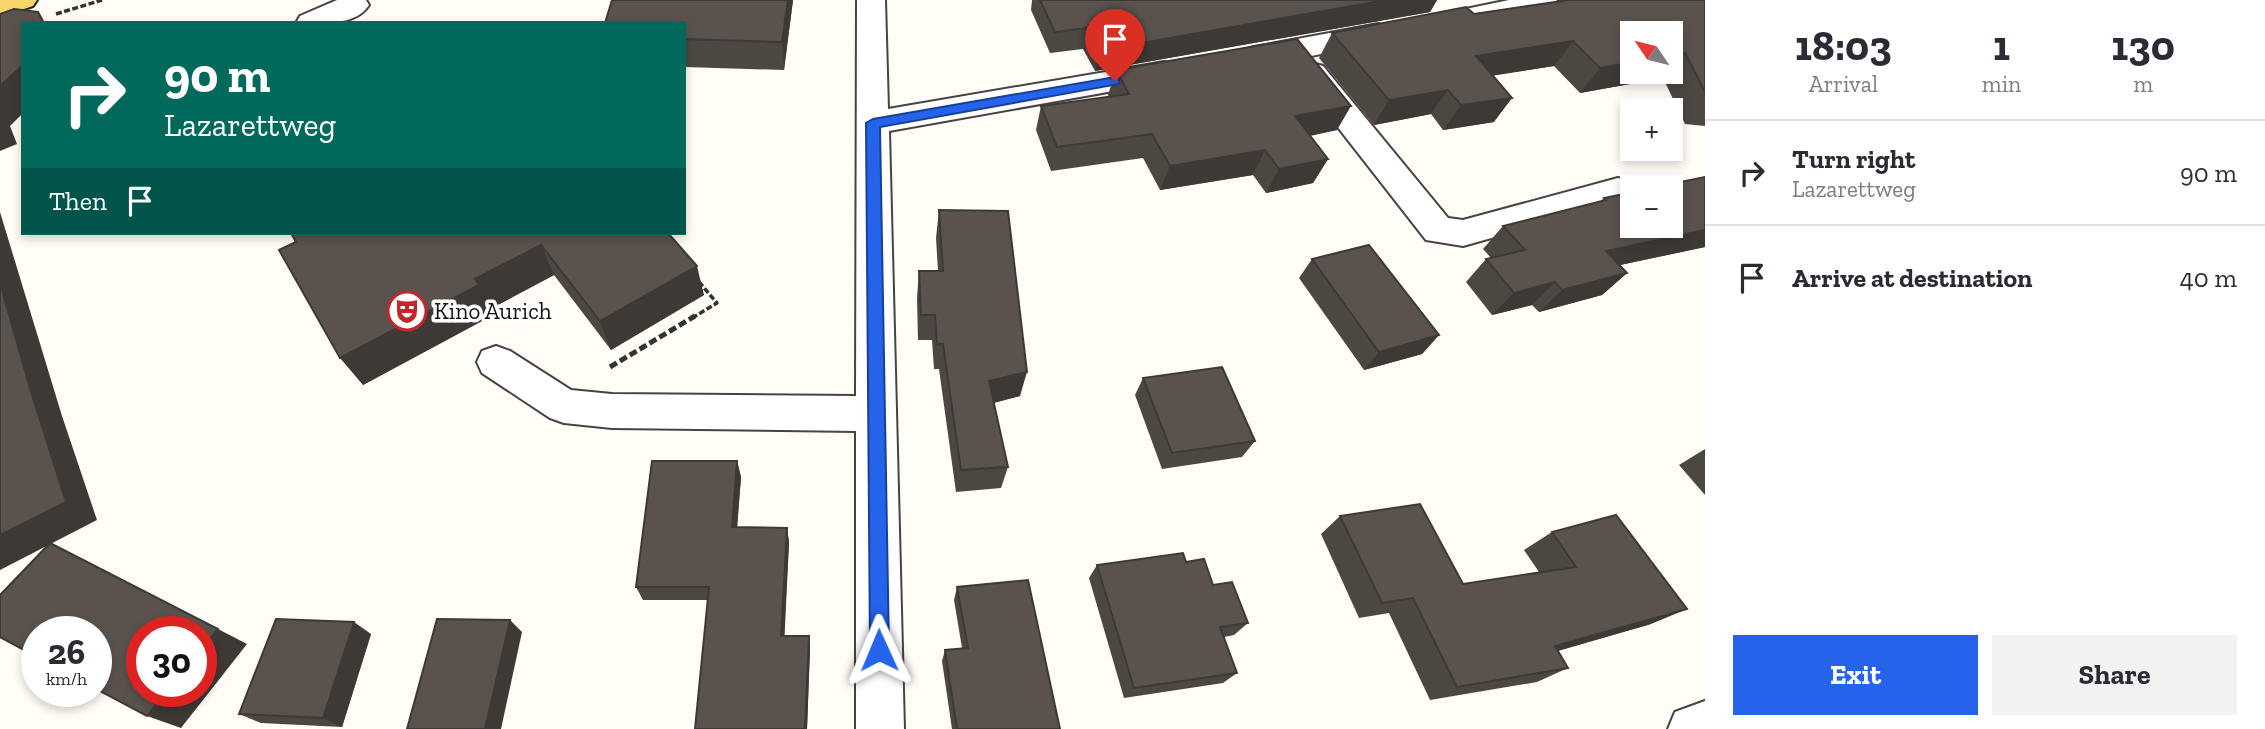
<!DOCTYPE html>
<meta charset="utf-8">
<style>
:root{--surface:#fff;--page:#f2f2f3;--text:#2b2b33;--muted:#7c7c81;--line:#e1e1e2;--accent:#2563eb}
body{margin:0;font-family:"Zilla Slab",serif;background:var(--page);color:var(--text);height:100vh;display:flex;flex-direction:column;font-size:26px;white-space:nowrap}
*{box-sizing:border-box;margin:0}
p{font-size:23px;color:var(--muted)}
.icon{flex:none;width:38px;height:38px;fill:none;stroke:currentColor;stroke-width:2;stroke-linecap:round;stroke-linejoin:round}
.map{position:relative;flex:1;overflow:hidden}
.details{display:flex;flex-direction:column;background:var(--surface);width:560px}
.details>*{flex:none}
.guide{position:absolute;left:21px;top:21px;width:665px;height:214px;border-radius:0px;box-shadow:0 4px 10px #0003;background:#00695c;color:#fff;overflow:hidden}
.needle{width:46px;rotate:305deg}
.fabs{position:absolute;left:1620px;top:21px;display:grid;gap:14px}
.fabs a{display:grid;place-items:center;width:63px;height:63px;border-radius:0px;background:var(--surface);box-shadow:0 4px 10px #0003;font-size:35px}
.speed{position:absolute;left:21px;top:616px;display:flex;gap:14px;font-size:35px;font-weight:700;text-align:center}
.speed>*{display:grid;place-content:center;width:91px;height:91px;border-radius:50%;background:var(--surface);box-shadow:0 4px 10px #0003;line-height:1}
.speed small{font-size:18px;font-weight:400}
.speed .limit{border:10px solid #d22;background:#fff;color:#111}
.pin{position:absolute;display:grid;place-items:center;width:60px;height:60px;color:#fff;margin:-72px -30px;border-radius:50% 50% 50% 0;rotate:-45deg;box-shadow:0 0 7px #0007}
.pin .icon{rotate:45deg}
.me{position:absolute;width:77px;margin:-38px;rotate:359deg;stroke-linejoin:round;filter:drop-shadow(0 0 5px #0008)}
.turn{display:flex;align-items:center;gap:24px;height:147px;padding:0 28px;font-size:32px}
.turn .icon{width:91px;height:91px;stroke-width:2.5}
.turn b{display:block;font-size:49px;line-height:60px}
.then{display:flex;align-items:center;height:66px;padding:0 28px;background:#0003;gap:14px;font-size:26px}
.eta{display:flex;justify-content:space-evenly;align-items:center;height:119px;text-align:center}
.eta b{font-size:42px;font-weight:800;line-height:49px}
.button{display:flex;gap:14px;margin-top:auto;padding:14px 28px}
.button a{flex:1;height:80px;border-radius:0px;background:var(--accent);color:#fff;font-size:28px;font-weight:800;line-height:80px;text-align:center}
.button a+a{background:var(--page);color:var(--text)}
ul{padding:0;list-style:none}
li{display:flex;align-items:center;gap:21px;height:105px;padding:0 28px;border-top:2px solid var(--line)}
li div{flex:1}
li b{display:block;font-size:26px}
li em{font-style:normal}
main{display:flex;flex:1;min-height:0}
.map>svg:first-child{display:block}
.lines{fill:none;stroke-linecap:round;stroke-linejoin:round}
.minor-casing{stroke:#444;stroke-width:4}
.major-casing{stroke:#222;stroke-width:4}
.path-far1{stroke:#333;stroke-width:3.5;stroke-dasharray:6 2.5;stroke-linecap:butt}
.path{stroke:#333;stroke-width:5;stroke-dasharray:8 3.5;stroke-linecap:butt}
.minor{fill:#fff;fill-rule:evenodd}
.major{fill:#f9d66b;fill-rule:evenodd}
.wall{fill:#4d4742;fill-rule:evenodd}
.shaded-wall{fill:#3f3936}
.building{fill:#5a524d;stroke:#3f3936;stroke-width:2}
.route{fill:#2563eb;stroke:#184099;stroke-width:2}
.labels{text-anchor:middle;stroke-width:7;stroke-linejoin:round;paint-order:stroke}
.poi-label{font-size:23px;fill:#111;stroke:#fff;text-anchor:start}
</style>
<main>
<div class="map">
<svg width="1705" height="729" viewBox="0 0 1705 729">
<rect width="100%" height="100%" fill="#fffdf5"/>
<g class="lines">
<defs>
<g id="minor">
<path d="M337,0H366L369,5C355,27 319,23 296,23L300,16Z"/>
<path d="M857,0H885L888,109L1164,62L1175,65L1179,72L1175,79L1164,82L889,131L904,729H856V431L612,428L564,423L550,418L482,373L477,362L482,351L496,346L510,351L571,390L612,394L856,396Z"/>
<path d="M1509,0H1568L1564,6L1461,28L1451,26L1446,19L1451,12Z"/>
<path d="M1378,24L1388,27L1393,34L1388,41L1254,67L1243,64L1239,57L1243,50L1254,47Z"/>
<path d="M1312,63L1323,66L1448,218L1463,220L1618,178L1630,181L1633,194L1630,199L1463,246L1426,240L1301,80L1297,73L1301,66Z"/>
<path d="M1705,701V729H1668L1675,712Z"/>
</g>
<path id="major" d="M0,0H37L33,6L0,17Z"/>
</defs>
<!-- minor casing -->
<use href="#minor" class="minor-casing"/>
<!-- major casing -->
<use href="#major" class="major-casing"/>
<!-- path-far1 -->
<g class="path-far1">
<path d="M56,14L102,0"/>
<path d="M692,318L717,303L699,282"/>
</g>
<!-- path -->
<path class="path" d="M610,367L695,316"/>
<!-- minor -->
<use href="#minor" class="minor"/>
<!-- major -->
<use href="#major" class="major"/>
</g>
<!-- wall -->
<g class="wall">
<path d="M612,0H793L784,70L684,67V23Z"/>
<path d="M1032,0H1437L1430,12L1095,71L1083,49L1050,53L1031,10Z"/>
<path d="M1557,0H1705V126L1685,124L1663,78L1580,93L1554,66L1493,75L1494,122L1443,130L1431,114L1374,125L1319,58L1332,33L1474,14L1555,2ZM1671,33V72H1633Z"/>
<path d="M1116,70L1337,130L1310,136L1328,159L1313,183L1266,193L1253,175L1160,190L1143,158L1051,171L1036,130L1041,106L1109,97L1108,95Z"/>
<path d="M1604,198L1705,247L1620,265L1627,273L1602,295L1539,312L1532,305L1492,315L1466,282L1486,259L1491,258L1483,249L1503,226L1600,202Z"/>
<path d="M939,210L1020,396L994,403L1008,467L1001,488L956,492L939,369H934L932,340H918L917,298L919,271H938L936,238Z"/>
<path d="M668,233L704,295L611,350L554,275L492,308L495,314L363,385L296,242Z"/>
<path d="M1312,259L1439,335L1422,354L1364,370L1299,278Z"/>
<path d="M1143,378L1255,441L1242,457L1162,469L1135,395Z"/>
<path d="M1705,449V495L1679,465Z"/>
<path d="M652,461H737L741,477L737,527L787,528L789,542L784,636H809L810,648L807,729H695L708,600H643L636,587Z"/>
<path d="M1340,516L1463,584L1539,572L1524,550L1552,532L1651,624L1558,651L1568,668L1537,682L1430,700L1389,613L1359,618L1321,534Z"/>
<path d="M1186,562L1213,585L1248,623L1234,635L1224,637L1237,673L1223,683L1124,698L1089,578L1097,565Z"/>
<path d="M957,587L1060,729H952L942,661L945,650L962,648L954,600Z"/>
<path d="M371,634L342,727L261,723L239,714Z"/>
</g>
<!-- shaded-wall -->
<g class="shaded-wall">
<path d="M788,0H793L784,70L782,42Z"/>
<path d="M1386,0H1437L1430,12L1095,71L1101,50Z"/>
<path d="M1573,41L1554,66L1459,81L1476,56Z"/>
<path d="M1685,53L1671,68V56Z"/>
<path d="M1633,62V72H1668L1663,78L1580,93L1600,68Z"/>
<path d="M23,65V113L10,126L17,144L0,151V86Z"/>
<path d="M1448,90L1431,114L1374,125L1389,100Z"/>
<path d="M1512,98L1494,122L1443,130L1461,105Z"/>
<path d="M1351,106L1337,130L1283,141L1295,116Z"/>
<path d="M1265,150L1253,175L1160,190L1170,166Z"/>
<path d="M1328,159L1313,183L1266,193L1279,169Z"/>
<path d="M0,212L62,416L97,520L0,570V535L32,395L0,283Z"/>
<path d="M1705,230V247L1582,273L1606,251Z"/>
<path d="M541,245L554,275L492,308L495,314L363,385L340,358L475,279Z"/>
<path d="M697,266L704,295L611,350L600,321Z"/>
<path d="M1627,273L1602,295L1539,312L1562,290Z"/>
<path d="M1555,282L1532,305L1492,315L1514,293Z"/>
<path d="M1439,335L1422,354L1364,370L1379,352Z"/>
<path d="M1027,372L1020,396L984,405L989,381Z"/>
<path d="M737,461L741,477L736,542L732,527Z"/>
<path d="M787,528L789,542L784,647L781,636Z"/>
<path d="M1687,609L1651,624L1525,660L1555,646Z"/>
<path d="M510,620L522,632L501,729H485Z"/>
<path d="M354,622L371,634L342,727L323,718Z"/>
<path d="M218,629L247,644L181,728L147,716L167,691H201V649Z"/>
<path d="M809,636L810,648L807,729H805Z"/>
</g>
<!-- building -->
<g class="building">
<path d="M612,0H788L782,42L684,39V23H605Z"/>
<path d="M1040,0H1386L1101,50L1088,28L1055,32Z"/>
<path d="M1569,0H1705V92L1685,53L1671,56V33H1633V62L1600,68L1573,41L1476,56L1512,98L1461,105L1448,90L1389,100L1332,33L1466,7L1474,14Z"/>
<path d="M14,9L38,12L44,23H23V65L0,86V14Z"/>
<path d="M1297,39L1351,106L1295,116L1328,159L1279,169L1265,150L1170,166L1152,134L1057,147L1041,106L1129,94L1116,70Z"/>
<path d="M1705,177V230L1606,251L1627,273L1562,290L1555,282L1514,293L1486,259L1525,250L1503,226L1606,200L1604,198L1633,192V226H1671V187H1656Z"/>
<path d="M939,210L1008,211L1027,372L989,381L1008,467L961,470L943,344H937L935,315H921L919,271H943Z"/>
<path d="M291,233H668L697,266L600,321L541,245L475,279L479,285L340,358L279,250L296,242Z"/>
<path d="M1369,245L1439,335L1379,352L1312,259Z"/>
<path d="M0,283L32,395L66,502L0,535Z"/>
<path d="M1222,367L1255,441L1172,453L1143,378Z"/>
<path d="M652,461H737L732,527L787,528L781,636H809L805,729H695L709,587H636Z"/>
<path d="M1420,504L1463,584L1576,567L1552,532L1616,515L1687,609L1555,646L1568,668L1457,687L1413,598L1382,603L1340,516Z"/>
<path d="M50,543L218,629L201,649V632H142V691H167L147,716L96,689V632H37V657L0,637V595Z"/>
<path d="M1183,553L1186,562L1204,559L1213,585L1232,582L1248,623L1220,627L1237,673L1134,688L1097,565Z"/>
<path d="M1028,580L1060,729H957L945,650L968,648L957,587Z"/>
<path d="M276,619L354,622L323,718L239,714Z"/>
<path d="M437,619L510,620L485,729H407Z"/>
</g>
<!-- route -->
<path class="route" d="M1115,77L1119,78V84L880,127L889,650L886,657L879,660L873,657L870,650L866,123L873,119Z"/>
<!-- icons -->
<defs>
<symbol id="theatre-ring" viewBox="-11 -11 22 22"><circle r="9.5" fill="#fff" stroke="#c4262e" stroke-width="1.5"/><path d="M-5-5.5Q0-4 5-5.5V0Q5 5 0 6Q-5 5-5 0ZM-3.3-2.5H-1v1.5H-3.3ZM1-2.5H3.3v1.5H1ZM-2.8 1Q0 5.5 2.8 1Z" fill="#c4262e"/></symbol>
</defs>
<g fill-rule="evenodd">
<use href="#theatre-ring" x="385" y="289" width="44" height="44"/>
</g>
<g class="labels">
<!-- poi labels -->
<g class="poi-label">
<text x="434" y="319">Kino Aurich</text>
</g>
</g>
</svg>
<div class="fabs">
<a><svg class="needle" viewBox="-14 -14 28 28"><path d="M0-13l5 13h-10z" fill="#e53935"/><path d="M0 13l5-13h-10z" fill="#7c7c81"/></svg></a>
<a>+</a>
<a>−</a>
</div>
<div class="speed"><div>26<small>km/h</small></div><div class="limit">30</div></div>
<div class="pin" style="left:1115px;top:81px;background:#d93025"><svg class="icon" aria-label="arrive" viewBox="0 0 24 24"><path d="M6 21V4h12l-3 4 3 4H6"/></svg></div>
<svg class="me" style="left:879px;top:650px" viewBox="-20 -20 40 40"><path d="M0-17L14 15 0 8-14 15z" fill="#2563eb" stroke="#fff" stroke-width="4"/></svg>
<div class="guide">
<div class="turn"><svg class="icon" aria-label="right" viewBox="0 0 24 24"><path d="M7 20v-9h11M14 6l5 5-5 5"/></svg><div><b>90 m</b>Lazarettweg</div></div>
<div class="then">Then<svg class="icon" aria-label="arrive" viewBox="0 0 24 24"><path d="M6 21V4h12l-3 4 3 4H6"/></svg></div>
</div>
</div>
<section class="details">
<div class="eta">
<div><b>18:03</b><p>Arrival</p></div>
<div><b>1</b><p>min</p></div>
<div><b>130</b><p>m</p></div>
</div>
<ul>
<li><svg class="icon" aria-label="right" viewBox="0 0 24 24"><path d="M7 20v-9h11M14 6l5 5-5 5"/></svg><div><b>Turn right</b><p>Lazarettweg</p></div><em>90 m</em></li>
<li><svg class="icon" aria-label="arrive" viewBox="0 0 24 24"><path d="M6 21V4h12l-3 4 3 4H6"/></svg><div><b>Arrive at destination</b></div><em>40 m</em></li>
</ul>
<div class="button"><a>Exit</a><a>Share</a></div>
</section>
</main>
